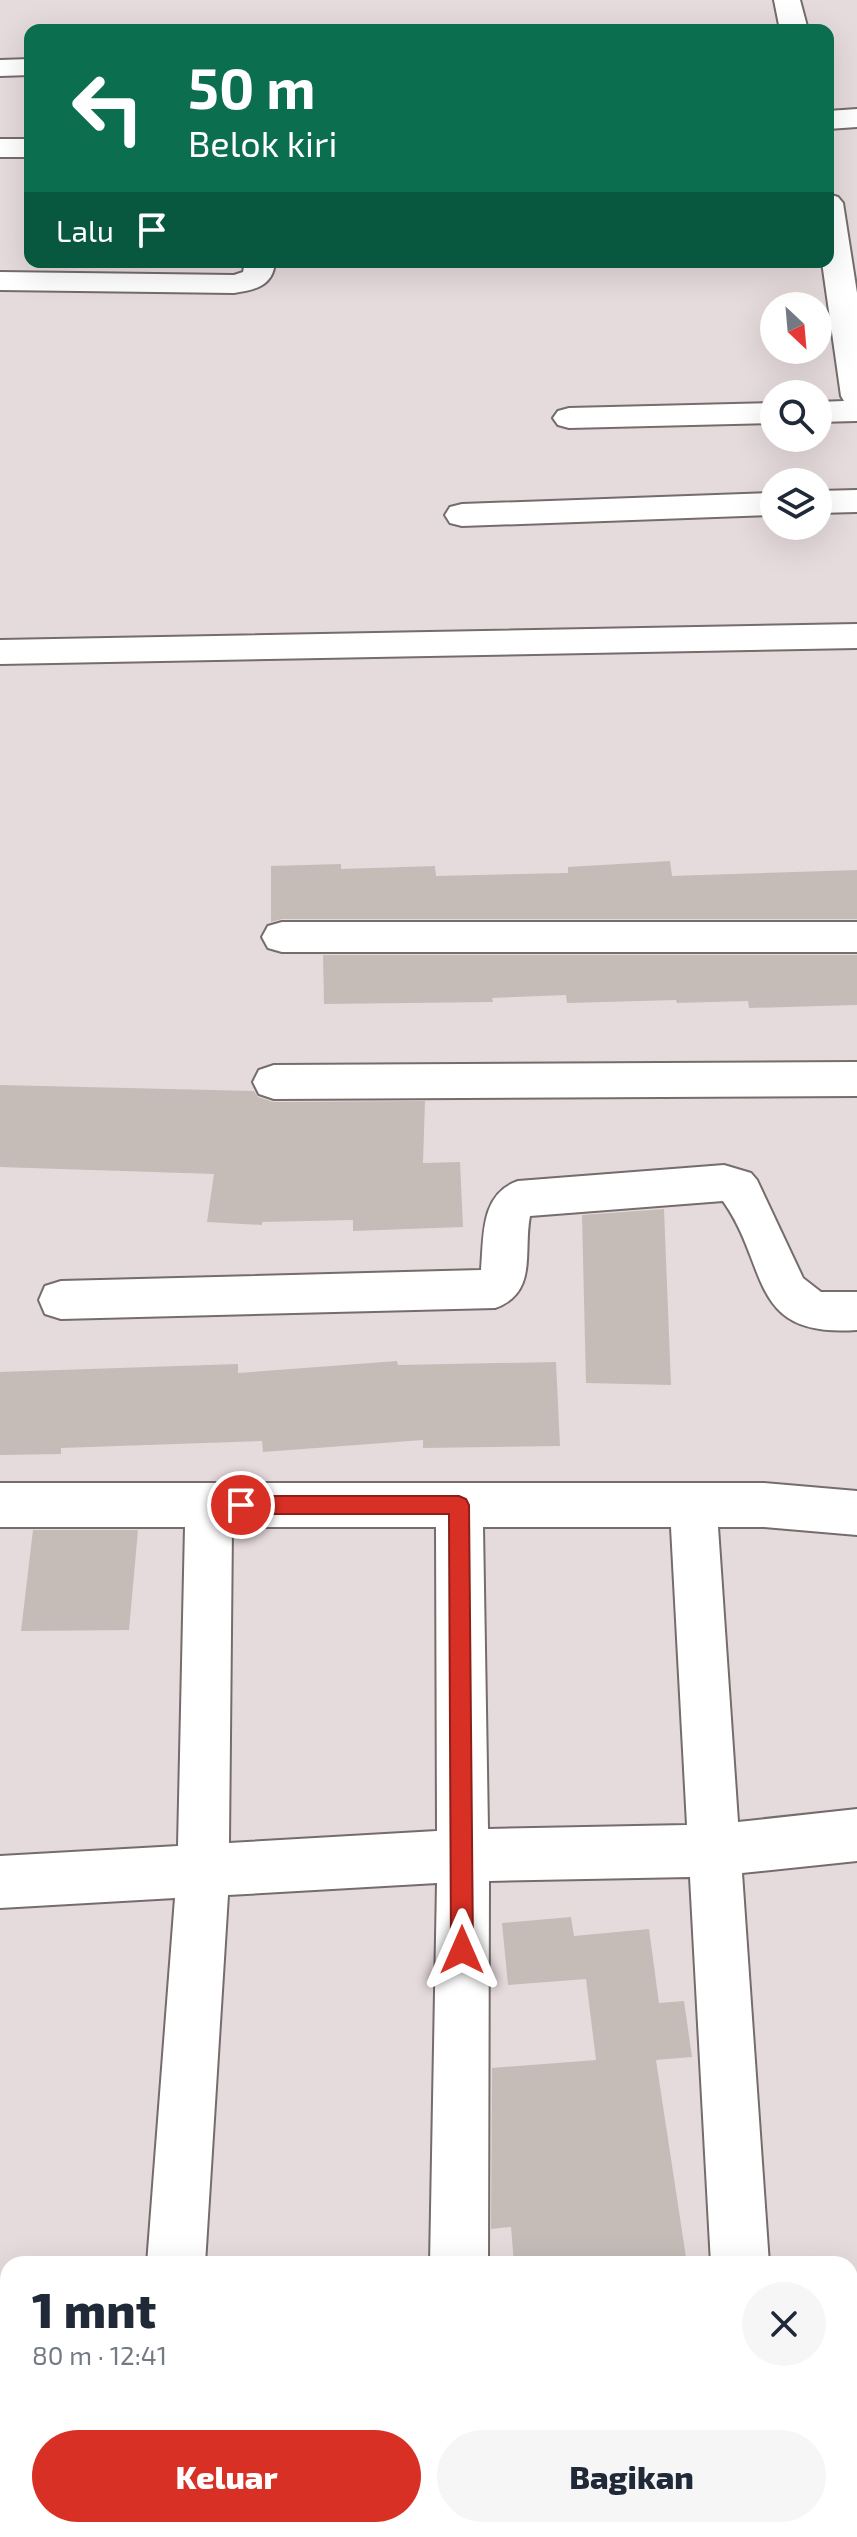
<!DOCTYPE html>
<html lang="id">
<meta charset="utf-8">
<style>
:root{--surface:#fff;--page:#f6f6f7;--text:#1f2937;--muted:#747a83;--accent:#d93025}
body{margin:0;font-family:"Exo 2",sans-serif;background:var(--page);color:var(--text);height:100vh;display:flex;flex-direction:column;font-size:30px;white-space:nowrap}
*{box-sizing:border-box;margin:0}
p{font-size:26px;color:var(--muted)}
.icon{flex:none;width:44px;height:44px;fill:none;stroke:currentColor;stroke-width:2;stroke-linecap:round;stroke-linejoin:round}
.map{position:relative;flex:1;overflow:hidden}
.details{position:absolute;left:0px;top:2256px;width:858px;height:282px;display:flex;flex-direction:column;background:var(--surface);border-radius:24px 24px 0 0;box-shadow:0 8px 32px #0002}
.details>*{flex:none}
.top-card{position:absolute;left:24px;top:24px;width:810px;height:244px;border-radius:16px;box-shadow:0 8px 32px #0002;background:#0b6e4f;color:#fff;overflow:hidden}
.needle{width:52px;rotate:154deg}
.fabs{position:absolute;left:760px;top:292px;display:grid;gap:16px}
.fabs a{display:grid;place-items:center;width:72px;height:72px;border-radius:50%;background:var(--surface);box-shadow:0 8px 32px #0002;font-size:40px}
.pin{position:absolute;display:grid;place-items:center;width:68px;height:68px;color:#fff;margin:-34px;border:4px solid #fff;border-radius:50%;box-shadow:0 2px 8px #0007}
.me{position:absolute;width:88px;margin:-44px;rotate:0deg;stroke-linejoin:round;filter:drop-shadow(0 0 6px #0008)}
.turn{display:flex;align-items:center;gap:28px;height:168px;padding:0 32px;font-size:36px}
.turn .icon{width:104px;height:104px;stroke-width:2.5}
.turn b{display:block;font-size:56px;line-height:68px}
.then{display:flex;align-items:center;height:76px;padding:0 32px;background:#0003;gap:16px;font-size:30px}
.round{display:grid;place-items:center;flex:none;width:84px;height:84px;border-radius:42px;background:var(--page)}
.overview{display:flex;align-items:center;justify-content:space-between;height:136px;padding:0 32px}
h1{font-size:48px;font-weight:800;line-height:60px}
.action{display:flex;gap:16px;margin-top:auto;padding:16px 32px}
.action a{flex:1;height:92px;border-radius:48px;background:var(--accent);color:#fff;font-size:32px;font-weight:800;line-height:92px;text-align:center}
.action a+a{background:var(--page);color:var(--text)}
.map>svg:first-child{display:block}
.building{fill:#c5bcb8}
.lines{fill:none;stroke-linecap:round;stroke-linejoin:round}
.minor-casing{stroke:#756c6c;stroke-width:4}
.minor{fill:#fff;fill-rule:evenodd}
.route{fill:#d93025;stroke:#8d1f18;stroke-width:2}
</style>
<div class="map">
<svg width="857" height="2537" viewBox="0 0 857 2537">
<rect width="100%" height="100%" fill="#e6dbdc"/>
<!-- building -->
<g class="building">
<path d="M670,861L672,876L857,870V919H282L271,922V866L341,864V869L435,866L436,876L568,873V867Z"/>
<path d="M323,955H857V1005L749,1008L748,1001L677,1003L676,1000L567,1003L566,995L492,998L493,1002L324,1004Z"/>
<path d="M0,1085L254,1091L258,1097L274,1102L425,1101L423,1163L460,1162L463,1227L353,1231V1220L262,1222V1225L207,1222L214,1174L0,1167Z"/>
<path d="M664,1209L671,1385L586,1383L582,1215Z"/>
<path d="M397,1361L398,1365L556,1362L560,1446L423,1448V1440L263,1452L262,1441L61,1448V1454L0,1455V1372L238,1364V1373Z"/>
<path d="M33,1530H138L129,1630L21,1631Z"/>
<path d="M571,1917L574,1936L649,1929L659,2003L684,2001L692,2057L656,2060L687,2264H514L511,2227L491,2229L492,2068L596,2060L586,1979L508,1985L502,1923Z"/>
</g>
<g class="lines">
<defs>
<g id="minor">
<path d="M774,0H800L808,30H780Z"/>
<path d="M30,59V75L0,76V60Z"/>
<path d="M857,109V127L828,129V111Z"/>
<rect x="0" y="139" width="30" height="18"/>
<path d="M828,194L838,197L843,203L857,293V421L818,422V402L844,401L841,396L822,262H828Z"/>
<path d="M245,262H275C273,286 255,290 234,293L0,290V272L234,275L243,272Z"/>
<path d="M774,403V423L569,428L558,425L553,418L558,411L569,408Z"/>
<path d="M857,490V512L818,513V491Z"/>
<path d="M774,493V515L462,526L450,523L445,515L450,507L462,504Z"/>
<path d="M857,624V648L0,664V640Z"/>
<path d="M282,922H857V952H282L268,948L262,937L268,926Z"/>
<path d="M857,1062V1096L274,1099L259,1094L253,1082L259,1070L274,1065Z"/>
<path d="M724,1165L751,1173L757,1180L803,1278L821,1292H857V1330C747,1338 770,1267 723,1201L530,1216C523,1252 538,1293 495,1308L61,1319L45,1314L39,1300L45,1286L61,1281L481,1270C484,1236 480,1194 518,1181Z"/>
<path d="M0,1483H764L857,1491V1535L764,1527H718L738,1822L857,1809V1861L742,1873L769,2264H711L690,1877L489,1881L488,2264H430L437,1883L228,1895L205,2264H147L175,1898L0,1908V1856L178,1846L185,1527H0ZM232,1527H436L437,1831L229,1843ZM483,1527H671L687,1825L488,1829Z"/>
<rect x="134" y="2530" width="62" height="7"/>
<rect x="426" y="2530" width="62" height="7"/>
<path d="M729,2530H791L792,2537H730Z"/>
</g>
</defs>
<!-- minor casing -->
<use href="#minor" class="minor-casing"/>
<!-- minor -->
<use href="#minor" class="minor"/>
</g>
<!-- route -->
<path class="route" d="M241,1496H459L466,1499L469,1505L473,1950L470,1958L462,1961L454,1958L451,1950L449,1514H241L234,1511L231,1505L234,1499Z"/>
</svg>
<div class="fabs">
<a><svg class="needle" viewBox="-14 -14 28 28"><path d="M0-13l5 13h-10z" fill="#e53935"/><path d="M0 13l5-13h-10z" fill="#747a83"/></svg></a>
<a><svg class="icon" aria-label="search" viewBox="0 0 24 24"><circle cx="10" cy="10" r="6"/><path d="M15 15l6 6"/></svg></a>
<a><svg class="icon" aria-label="layers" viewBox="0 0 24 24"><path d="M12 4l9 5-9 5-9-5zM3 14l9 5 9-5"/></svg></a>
</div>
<div class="pin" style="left:241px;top:1505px;background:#d93025"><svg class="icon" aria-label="arrive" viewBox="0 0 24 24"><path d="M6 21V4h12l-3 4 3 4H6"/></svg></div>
<svg class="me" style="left:462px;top:1950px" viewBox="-20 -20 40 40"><path d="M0-17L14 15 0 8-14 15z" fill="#d93025" stroke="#fff" stroke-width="4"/></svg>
<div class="top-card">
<div class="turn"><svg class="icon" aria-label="left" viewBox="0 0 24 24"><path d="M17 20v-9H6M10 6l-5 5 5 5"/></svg><div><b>50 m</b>Belok kiri</div></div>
<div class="then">Lalu<svg class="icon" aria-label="arrive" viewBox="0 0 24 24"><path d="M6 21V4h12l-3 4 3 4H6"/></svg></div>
</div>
<section class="details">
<div class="overview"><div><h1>1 mnt</h1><p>80 m · 12:41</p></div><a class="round"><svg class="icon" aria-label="close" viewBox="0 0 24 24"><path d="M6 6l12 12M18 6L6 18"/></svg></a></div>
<div class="action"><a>Keluar</a><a>Bagikan</a></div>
</section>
</div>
